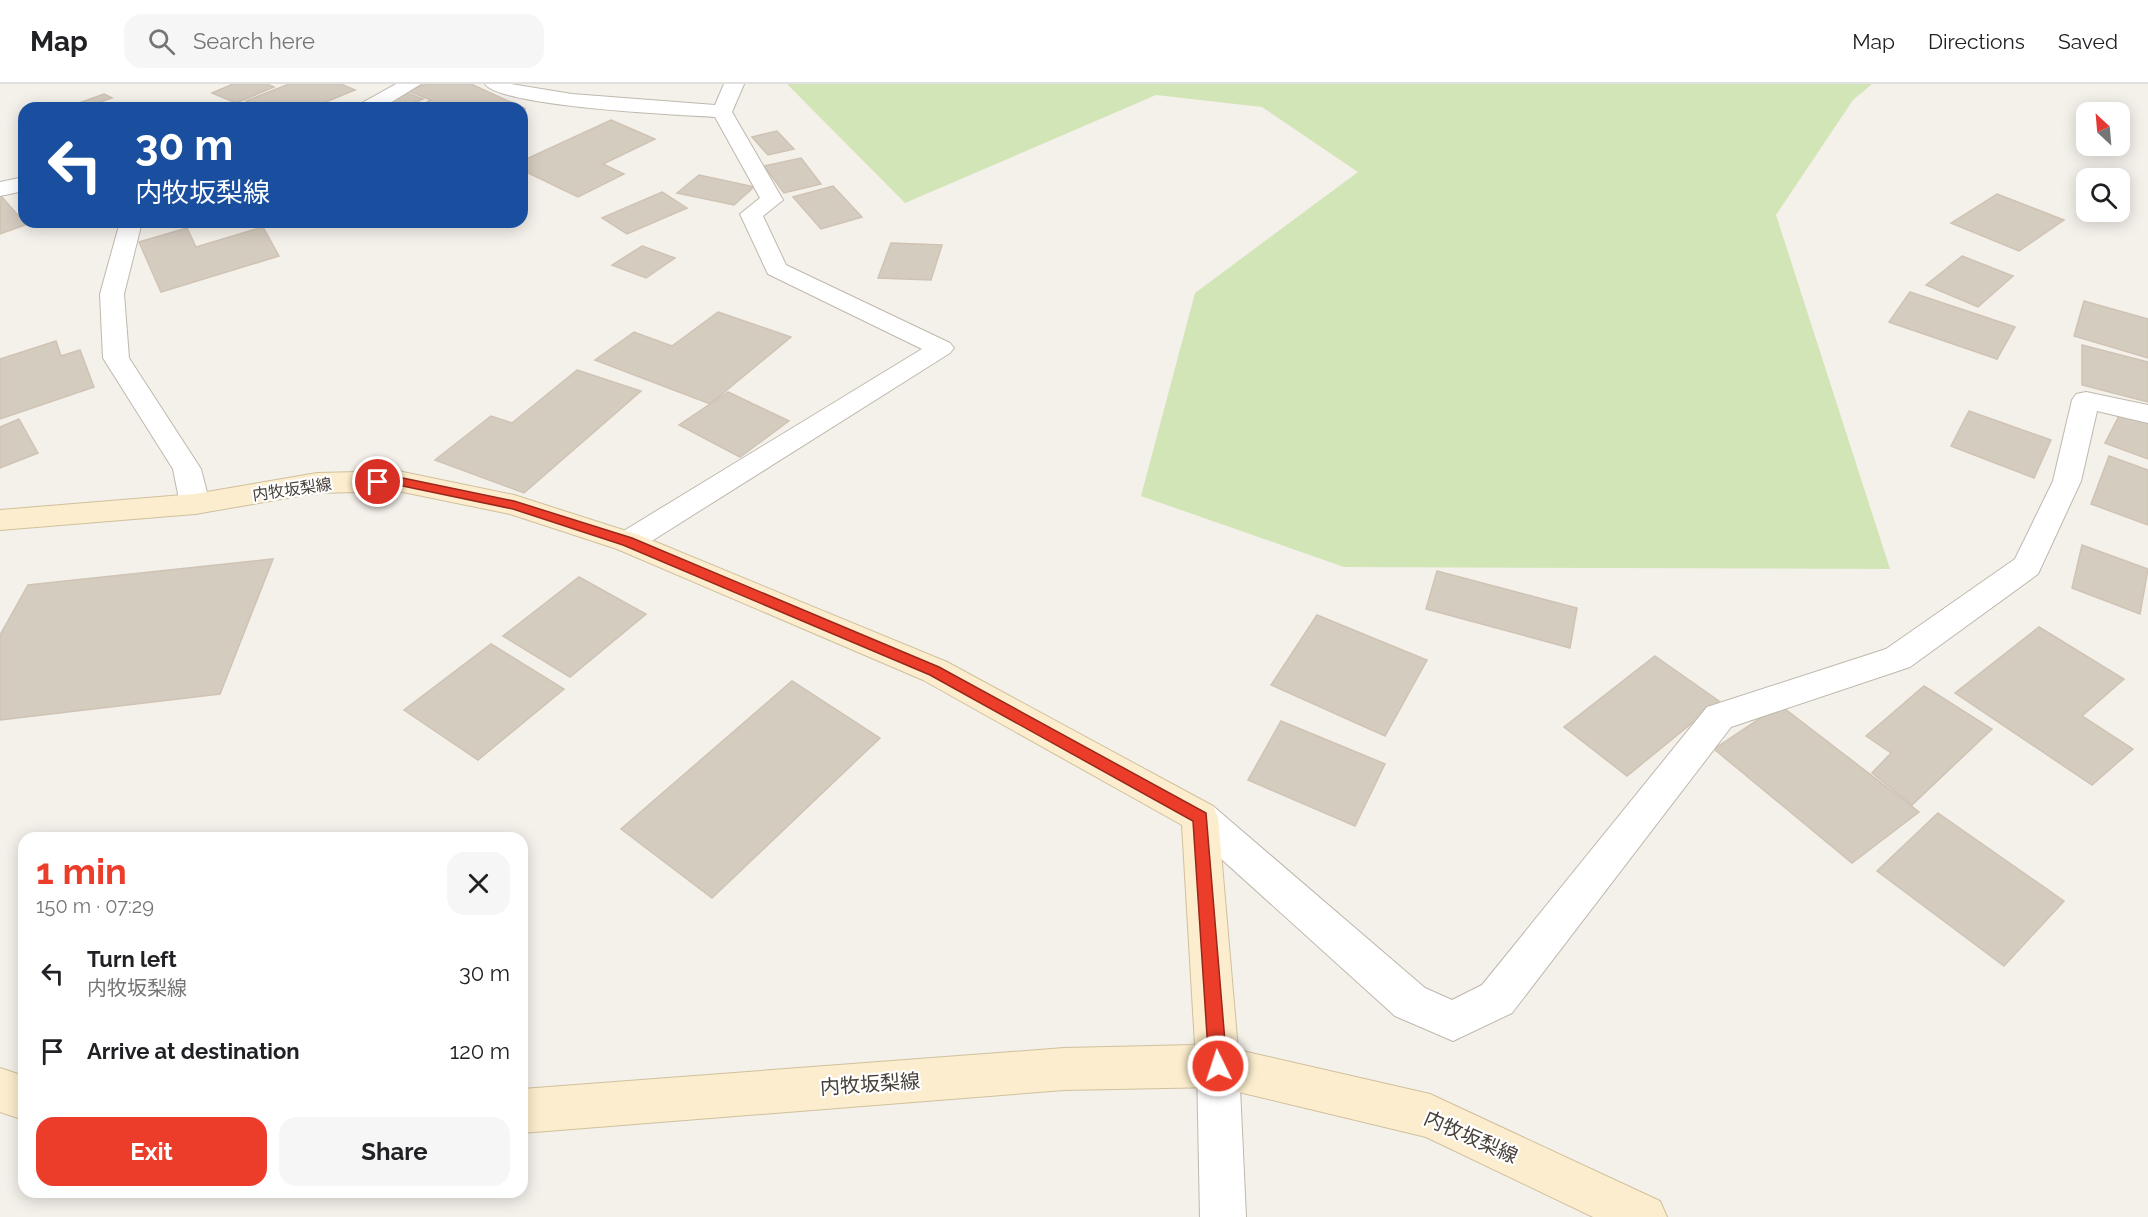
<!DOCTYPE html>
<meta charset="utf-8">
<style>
:root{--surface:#fff;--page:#f6f6f6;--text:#202124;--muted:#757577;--line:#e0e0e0;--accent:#eb3d2a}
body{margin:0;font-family:Raleway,"Noto Sans JP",sans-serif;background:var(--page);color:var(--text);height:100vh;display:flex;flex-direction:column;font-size:22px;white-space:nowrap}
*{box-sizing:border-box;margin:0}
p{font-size:20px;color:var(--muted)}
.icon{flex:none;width:33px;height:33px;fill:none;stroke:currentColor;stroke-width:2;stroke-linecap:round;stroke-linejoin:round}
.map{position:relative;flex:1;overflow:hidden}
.panel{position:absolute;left:18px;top:748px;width:510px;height:366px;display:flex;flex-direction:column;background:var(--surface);border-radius:18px;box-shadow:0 3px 15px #0003}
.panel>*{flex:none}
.guide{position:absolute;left:18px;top:18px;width:510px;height:126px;border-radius:18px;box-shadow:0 3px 15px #0003;background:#1a4fa0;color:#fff;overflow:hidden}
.needle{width:39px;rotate:334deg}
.buttons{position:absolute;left:2076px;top:18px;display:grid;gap:12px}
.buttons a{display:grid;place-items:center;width:54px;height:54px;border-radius:12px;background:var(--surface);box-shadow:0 3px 15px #0003;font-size:30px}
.pin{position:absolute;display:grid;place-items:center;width:51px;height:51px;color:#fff;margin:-26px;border:3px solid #fff;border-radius:50%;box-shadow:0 2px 6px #0007}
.me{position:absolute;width:66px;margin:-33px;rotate:356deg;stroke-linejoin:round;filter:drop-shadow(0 0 4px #0008)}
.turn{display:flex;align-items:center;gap:21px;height:126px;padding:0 18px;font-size:27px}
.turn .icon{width:78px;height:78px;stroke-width:2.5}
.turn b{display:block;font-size:42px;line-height:51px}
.round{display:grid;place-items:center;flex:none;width:63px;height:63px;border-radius:18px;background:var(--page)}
.overview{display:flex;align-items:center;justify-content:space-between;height:102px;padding:0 18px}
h1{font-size:36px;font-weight:700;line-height:45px;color:var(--accent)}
.cta{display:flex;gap:12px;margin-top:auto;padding:12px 18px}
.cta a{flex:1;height:69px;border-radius:18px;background:var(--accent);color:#fff;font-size:24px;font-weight:700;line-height:69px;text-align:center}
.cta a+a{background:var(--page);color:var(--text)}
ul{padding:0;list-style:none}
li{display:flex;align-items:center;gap:18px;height:78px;padding:0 18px}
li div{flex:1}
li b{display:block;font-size:22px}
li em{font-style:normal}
header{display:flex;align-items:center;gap:36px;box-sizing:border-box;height:84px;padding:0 30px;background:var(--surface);border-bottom:2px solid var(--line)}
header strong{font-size:28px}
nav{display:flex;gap:33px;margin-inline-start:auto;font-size:21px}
.search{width:420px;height:54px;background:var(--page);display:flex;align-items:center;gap:15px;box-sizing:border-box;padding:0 21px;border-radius:18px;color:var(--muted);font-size:22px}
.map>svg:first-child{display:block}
.green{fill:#d2e5b6}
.building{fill:#d5ccc0;stroke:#cfc3b4;stroke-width:1.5}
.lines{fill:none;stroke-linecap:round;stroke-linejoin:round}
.street-casing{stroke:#bfb8ad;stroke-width:2}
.secondary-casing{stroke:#d0c09d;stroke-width:2}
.street{fill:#fff;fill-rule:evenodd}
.secondary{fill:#fbedcd;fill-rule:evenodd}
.route{fill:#eb3d2a;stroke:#99281b;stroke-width:1.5}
.labels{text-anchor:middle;stroke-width:4.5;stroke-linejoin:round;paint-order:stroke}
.street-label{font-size:16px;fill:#474139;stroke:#fff}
.near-street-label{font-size:20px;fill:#474139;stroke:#fff}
</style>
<header>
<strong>Map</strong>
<div class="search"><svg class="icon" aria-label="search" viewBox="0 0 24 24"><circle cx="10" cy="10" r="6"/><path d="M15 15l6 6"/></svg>Search here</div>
<nav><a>Map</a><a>Directions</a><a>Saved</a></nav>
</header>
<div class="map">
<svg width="2148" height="1133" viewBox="0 0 2148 1133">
<rect width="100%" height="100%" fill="#f4f0ea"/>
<!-- green -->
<path class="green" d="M787,0H1872L1853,16L1776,131L1890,485L1344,483L1141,412L1195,209L1358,88L1262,23L1156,11L905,119Z"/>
<!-- building -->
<g class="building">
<path d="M233,0H267L274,3L236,19L212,9Z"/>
<path d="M289,0H341L355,6L311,24H262L246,17Z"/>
<path d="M426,0H471L526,25L430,24L434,22L425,19L431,16L408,7Z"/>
<path d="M407,9L423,15L416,18L430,23L373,24Z"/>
<path d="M104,10L112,14L89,22L82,18Z"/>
<path d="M611,36L655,55L603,80L624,90L578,113L522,86V77Z"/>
<path d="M777,47L794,65L768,71L752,53Z"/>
<path d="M801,74L821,100L784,109L764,82Z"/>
<path d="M699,91L754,103L734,121L677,109Z"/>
<path d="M833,102L862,133L821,145L793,113Z"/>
<path d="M662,108L687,124L627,150L602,134Z"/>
<path d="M1997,110L2064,136L2019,167L1951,139Z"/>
<path d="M1,112L24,138L28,140L0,150Z"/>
<path d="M263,143L279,172L161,208L139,158L187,144L196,163Z"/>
<path d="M891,159L942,161L931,196L878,194Z"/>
<path d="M642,162L675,174L646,194L612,181Z"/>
<path d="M1962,172L2013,192L1978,223L1926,201Z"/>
<path d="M1910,208L2015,243L1997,275L1889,238Z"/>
<path d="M2084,217L2148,235V274L2074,252Z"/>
<path d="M718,228L791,253L710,320L595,276L634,248L672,262Z"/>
<path d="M56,257L61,272L80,266L94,303L0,335V275Z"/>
<path d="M2082,261L2148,278V318L2082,301Z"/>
<path d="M577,286L641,307L524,409L435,376L491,332L512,339Z"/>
<path d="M728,308L789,337L740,373L679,341Z"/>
<path d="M1969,327L2051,356L2034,394L1951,362Z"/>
<path d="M2121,328L2148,338V375L2105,359Z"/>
<path d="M19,335L38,369L0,384V343Z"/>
<path d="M2109,372L2148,386V441L2091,420Z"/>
<path d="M2082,461L2148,485L2140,530L2072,504Z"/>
<path d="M273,475L220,610L0,636V551L28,501Z"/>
<path d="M1437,487L1577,524L1570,564L1426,525Z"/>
<path d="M579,493L646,530L570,593L503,552Z"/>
<path d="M1317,531L1427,576L1385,652L1271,601Z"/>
<path d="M2039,543L2124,595L2082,632L2133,665L2092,701L1955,609Z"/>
<path d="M491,560L564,605L478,676L404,626Z"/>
<path d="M1655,572L1719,617L1627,692L1564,643Z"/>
<path d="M792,597L880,654L712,814L621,745Z"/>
<path d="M1924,602L1992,645L1912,721L1872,689L1891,669L1866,652Z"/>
<path d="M1780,621L1919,728L1852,779L1714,665Z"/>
<path d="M1281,637L1385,680L1355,742L1248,696Z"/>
<path d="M1938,729L2064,817L2004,882L1877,787Z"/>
</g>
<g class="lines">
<defs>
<g id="street">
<path d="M396,0H421L382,24H357L360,20Z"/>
<path d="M485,0H511L572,10L715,21L724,0H744L732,28L783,116L763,132L786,181L950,259L954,264L950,269L639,465L628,469L617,465L613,458L617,451L922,265L768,190L740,130L760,114L715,33C679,31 501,23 485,0Z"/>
<path d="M24,93V107L0,112V98Z"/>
<path d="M120,138H142L124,210L129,274L201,385L210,420L205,427L195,430L185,427L180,420L173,385L103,274L100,210Z"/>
<path d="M2086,308L2148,321V339L2097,327L2081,397L2038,490L1910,583L1731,643L1512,929L1453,957L1395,932L1187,744L1182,733L1187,722L1200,717L1213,722L1425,904L1452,916L1482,901L1707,623L1886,565L2015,475L2053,397L2072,316L2076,310Z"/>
<path d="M1218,961L1233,967L1239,982L1246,1133H1200L1197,982L1203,967Z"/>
</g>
<g id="secondary">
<path d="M398,387L514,411L639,451L947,578L1213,722L1218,733L1238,966L1430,1010L1660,1117L1667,1133H1593L1426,1053L1218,1003L1064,1006L522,1049V1005L1064,964L1195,961L1182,741L923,596L617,465L510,430L398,407L317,409L195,430L0,446V426L195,410L317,389Z"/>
<path d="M0,984L24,992V1036L0,1028Z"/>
</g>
</defs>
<!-- street casing -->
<use href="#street" class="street-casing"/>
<!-- secondary casing -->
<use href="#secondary" class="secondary-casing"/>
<!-- street -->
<use href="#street" class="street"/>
<!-- secondary -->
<use href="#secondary" class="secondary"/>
</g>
<!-- route -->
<path class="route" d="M398,393L514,417L632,454L939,583L1206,729L1227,982L1224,989L1218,991L1212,989L1209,982L1193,737L930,591L623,461L513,425L398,401L378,402L372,398L378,394Z"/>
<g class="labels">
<!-- street labels -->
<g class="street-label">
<text transform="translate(292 405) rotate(-8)" y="6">内牧坂梨線</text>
</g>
<!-- near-street labels -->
<g class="near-street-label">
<text transform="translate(870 1000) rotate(-4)" y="7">内牧坂梨線</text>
<text transform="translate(1471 1053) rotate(24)" y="7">内牧坂梨線</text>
</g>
</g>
</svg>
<div class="buttons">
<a><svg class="needle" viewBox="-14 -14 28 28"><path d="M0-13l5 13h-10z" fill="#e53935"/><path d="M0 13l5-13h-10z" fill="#757577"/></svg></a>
<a><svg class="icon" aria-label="search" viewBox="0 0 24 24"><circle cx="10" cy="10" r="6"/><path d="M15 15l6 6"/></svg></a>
</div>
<div class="pin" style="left:378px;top:398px;background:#d93025"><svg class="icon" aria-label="arrive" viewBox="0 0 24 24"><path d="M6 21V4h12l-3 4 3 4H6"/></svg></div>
<svg class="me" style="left:1218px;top:982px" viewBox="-20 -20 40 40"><circle r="17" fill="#eb3d2a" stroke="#fff" stroke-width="3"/><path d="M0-11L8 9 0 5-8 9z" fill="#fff"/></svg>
<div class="guide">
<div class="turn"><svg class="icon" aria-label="left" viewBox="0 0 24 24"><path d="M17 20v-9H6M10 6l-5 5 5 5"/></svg><div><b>30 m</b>内牧坂梨線</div></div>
</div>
<section class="panel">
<div class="overview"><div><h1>1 min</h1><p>150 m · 07:29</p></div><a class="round"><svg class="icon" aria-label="close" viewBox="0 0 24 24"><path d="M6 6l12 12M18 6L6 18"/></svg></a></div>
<ul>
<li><svg class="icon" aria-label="left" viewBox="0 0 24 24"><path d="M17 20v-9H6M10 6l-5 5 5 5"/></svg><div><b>Turn left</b><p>内牧坂梨線</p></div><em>30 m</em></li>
<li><svg class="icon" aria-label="arrive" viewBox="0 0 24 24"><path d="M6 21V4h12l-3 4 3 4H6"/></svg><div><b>Arrive at destination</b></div><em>120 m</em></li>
</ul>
<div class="cta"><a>Exit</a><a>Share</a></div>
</section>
</div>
